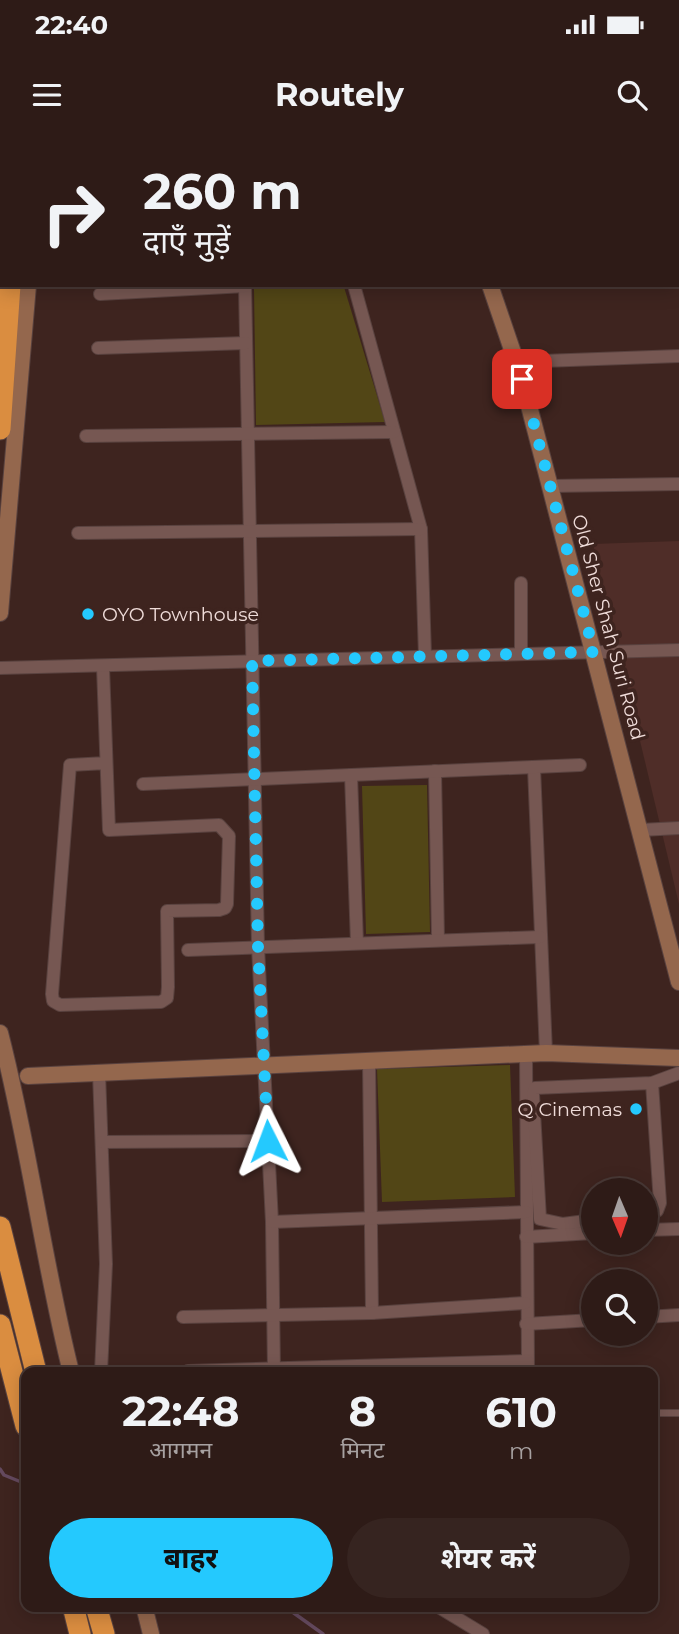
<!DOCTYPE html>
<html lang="hi">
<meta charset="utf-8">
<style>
:root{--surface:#2e1b17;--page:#362420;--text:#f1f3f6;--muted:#a7a1a1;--line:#493936;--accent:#24c9fe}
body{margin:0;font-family:Montserrat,"Noto Sans Devanagari",sans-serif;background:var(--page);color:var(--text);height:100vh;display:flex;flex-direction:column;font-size:26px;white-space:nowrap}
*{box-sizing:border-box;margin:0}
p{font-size:23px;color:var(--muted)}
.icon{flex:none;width:38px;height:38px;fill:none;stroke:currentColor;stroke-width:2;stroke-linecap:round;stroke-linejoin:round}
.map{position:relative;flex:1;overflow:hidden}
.drawer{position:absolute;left:21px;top:1227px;width:637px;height:245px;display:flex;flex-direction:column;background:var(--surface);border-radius:14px;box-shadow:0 4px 18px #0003,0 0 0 2px var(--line)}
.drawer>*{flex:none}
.hud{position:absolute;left:0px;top:0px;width:679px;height:147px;box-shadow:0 4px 18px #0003,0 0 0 2px var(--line);background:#2e1b17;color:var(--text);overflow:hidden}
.needle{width:46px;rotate:178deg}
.buttons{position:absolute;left:581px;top:1038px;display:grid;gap:14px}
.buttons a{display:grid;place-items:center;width:77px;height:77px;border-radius:50%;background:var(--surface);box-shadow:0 4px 18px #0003,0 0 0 2px var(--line);font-size:35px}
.pin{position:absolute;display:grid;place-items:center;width:60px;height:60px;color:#fff;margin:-30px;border-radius:14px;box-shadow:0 4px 10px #0006}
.me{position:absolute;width:77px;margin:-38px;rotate:357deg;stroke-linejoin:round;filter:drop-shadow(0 0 5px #0008)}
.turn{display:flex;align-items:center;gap:24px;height:147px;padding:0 28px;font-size:32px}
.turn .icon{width:91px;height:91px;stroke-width:2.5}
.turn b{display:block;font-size:49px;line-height:60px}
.eta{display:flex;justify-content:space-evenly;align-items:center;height:119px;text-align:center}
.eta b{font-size:42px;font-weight:700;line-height:49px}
.primary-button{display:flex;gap:14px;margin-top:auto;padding:14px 28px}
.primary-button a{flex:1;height:80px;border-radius:42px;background:var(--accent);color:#111;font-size:28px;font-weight:700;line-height:80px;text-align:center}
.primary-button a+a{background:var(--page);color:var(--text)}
.status{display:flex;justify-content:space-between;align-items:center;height:49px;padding:0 35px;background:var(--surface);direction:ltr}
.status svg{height:19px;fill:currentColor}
header{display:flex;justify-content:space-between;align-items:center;height:91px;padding:0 28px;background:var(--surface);font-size:32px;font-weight:700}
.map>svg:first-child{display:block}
.built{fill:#4f2d28}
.green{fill:#524616}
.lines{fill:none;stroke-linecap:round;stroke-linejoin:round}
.stream{stroke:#64495e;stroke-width:3.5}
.lane-casing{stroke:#59423f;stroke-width:8}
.street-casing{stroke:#59423f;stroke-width:14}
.secondary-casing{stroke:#59423f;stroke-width:18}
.highway-casing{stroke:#59423f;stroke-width:23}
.lane{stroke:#765752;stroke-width:6}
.street{stroke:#765752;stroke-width:12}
.secondary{stroke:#94674d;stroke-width:16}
.highway{stroke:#da8d40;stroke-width:21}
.route{stroke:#24c9fe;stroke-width:12;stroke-dasharray:0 21.6}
.poi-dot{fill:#24c9fe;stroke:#3e241f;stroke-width:2.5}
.labels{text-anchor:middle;stroke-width:7;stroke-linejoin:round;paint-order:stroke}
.poi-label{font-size:19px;fill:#efdcd9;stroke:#3e241f;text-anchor:start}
.street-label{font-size:19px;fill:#efdcd9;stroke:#3e241f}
</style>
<div class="status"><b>22:40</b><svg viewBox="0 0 49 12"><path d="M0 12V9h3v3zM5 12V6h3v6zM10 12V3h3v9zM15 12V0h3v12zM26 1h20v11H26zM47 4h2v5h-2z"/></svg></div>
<header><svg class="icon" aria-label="menu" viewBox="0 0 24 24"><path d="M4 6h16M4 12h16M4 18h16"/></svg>Routely<svg class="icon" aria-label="search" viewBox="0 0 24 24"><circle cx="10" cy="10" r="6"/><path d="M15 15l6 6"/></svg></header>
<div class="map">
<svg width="679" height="1494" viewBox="0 0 679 1494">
<rect width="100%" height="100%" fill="#3e241f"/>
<!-- built -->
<path class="built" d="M679,401V764L593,404Z"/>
<!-- green -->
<g class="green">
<path d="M344,147L385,282L256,285L254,149Z"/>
<path d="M427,645L430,792L366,794L362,646Z"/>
<path d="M510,925L515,1057L382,1062L377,929Z"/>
</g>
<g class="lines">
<!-- stream -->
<g class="stream">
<path d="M0,1329L4,1335L26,1344"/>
<path d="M284,1466L323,1494"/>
</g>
<defs>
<path id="lane" d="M660,1273H679"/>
<g id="street">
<path d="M540,0V2"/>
<path d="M642,0V2"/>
<path d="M677,109H679"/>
<path d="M245,145L258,807L272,1082L274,1232"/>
<path d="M354,145L421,389L425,516"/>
<path d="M100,154L245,146"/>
<path d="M98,208L246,203"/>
<path d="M516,222L679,216"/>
<path d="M86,296L394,292"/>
<path d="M550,346L679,344"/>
<path d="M78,393L421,389"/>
<path d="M521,514V443"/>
<path d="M103,527L109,690L219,685L229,696L227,764L225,768L219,770L167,771L168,847L167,858L161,862L60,865L53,861L52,854L70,625L106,623"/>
<path d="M0,528L679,510"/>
<path d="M534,628L546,913"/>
<path d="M435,631L438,800"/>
<path d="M351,635L357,803"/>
<path d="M143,644L580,625"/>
<path d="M641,690L679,688"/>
<path d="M188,810L540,797"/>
<path d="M526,914L528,1232"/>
<path d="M369,921L372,1173"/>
<path d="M99,933L106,1124L101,1232"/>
<path d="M102,1002L268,1001"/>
<path d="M646,1074L657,1071L660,1063L652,943"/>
<path d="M593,1080L563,1084L540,1079L533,954L535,948L652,943L679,933"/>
<path d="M272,1082L526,1072"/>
<path d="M646,1090L679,1089"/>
<path d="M526,1097L593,1093"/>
<path d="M183,1177L372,1173L525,1163"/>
<path d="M646,1177L679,1175"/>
<path d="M526,1184L593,1180"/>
<path d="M188,1231L527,1221"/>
<path d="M437,1466L483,1494"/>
</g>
<g id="secondary">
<path d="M30,0V2"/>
<path d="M439,0V2"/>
<path d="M490,145L522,239L679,842"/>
<path d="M0,473L28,145"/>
<path d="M0,893C29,1005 43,1120 71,1232"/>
<path d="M28,936L546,913L679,918"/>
<path d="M144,1466L151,1494"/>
</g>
<g id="highway">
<path d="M2,0L3,2"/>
<path d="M0,289L10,145"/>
<path d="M0,1087L36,1232"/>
<path d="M0,1185L26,1286"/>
<path d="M73,1466L80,1494"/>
<path d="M96,1466L104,1494"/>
</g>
</defs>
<!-- lane casing -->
<use href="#lane" class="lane-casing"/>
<!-- street casing -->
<use href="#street" class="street-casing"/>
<!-- secondary casing -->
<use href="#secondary" class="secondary-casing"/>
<!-- highway casing -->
<use href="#highway" class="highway-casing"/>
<!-- lane -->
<use href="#lane" class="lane"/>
<!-- street -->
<use href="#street" class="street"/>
<!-- secondary -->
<use href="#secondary" class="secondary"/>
<!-- highway -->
<use href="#highway" class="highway"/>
</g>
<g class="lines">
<!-- route -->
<path class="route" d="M268,1001L258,807L252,521L594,512L522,239"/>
</g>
<!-- markers -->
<g class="poi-dot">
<circle cx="88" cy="474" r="7"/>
<circle cx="636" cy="969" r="7"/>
</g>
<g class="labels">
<!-- poi labels -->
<g class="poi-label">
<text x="102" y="481">OYO Townhouse</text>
<text x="622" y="976" text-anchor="end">Q Cinemas</text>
</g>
<!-- street labels -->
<g class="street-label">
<text transform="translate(609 487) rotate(75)" y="7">Old Sher Shah Suri Road</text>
</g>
</g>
</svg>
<div class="buttons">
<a><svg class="needle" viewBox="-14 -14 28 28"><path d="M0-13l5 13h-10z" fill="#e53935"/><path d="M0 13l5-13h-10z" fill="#a7a1a1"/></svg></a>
<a><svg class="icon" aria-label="search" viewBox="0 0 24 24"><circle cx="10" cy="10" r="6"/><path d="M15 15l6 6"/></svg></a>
</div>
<div class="pin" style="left:522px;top:239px;background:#d93025"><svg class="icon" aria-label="arrive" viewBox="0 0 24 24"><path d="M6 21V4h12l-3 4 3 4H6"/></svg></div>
<svg class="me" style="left:268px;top:1001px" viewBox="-20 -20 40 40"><path d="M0-17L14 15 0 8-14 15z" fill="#24c9fe" stroke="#fff" stroke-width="4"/></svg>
<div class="hud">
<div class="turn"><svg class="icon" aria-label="right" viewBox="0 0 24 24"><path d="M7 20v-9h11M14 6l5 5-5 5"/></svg><div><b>260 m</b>दाएँ मुड़ें</div></div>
</div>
<section class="drawer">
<div class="eta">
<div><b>22:48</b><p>आगमन</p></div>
<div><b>8</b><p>मिनट</p></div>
<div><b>610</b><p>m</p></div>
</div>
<div class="primary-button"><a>बाहर</a><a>शेयर करें</a></div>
</section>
</div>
